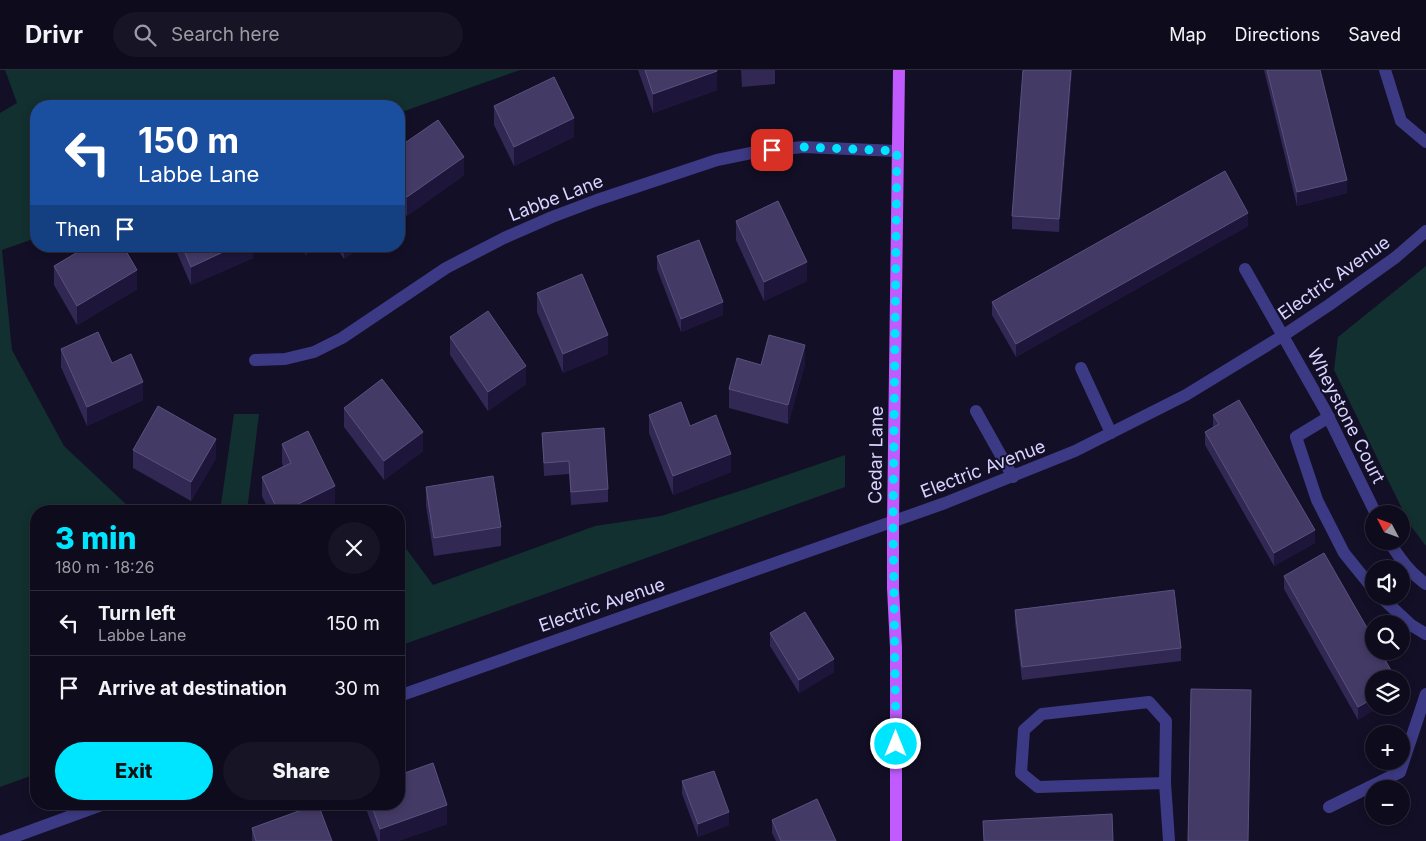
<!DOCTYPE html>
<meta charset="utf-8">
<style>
:root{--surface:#0e0b1c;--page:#171425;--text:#f1f3f6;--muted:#9b9ba3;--line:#2e2b3b;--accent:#00e5ff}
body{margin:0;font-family:Inter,sans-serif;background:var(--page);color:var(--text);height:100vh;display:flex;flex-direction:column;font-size:19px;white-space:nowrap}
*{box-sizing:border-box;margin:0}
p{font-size:16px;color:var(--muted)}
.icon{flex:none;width:28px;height:28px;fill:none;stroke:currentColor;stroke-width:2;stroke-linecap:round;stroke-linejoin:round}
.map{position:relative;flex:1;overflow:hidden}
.sheet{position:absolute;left:30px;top:435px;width:375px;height:305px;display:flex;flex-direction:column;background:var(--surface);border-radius:20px;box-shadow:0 2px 8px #0003,0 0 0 1px var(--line)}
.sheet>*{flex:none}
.top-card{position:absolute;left:30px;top:30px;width:375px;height:152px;border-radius:20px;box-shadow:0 2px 8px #0003,0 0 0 1px var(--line);background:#1a4fa0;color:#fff;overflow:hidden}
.needle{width:32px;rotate:311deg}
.tools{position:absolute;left:1365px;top:435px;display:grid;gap:10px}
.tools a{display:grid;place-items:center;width:45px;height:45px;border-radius:50%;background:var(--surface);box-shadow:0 2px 8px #0003,0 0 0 1px var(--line);font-size:25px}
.pin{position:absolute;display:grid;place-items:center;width:42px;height:42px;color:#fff;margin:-21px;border-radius:10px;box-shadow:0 2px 8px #0006}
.me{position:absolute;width:55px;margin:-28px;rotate:0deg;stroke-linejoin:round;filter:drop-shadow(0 0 4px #0008)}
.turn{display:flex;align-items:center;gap:18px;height:105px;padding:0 25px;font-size:22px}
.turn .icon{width:65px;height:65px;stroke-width:2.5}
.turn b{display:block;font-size:35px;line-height:42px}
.then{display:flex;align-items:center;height:48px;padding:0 25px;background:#0003;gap:10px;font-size:19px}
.round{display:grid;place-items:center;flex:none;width:52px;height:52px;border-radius:26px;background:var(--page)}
.head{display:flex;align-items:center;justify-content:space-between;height:85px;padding:0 25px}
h1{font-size:30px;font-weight:800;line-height:38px;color:var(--accent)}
.primary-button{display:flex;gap:10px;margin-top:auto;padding:10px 25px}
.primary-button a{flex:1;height:58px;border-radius:30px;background:var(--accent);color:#111;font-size:20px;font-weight:800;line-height:58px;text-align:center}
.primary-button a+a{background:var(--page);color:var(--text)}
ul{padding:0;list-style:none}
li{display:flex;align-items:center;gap:15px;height:65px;padding:0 25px;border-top:1px solid var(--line)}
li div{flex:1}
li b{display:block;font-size:19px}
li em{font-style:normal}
header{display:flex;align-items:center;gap:30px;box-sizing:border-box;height:70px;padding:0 25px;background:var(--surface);border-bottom:1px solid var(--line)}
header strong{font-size:24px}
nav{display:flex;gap:28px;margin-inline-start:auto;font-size:18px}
.search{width:350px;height:45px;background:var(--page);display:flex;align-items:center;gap:12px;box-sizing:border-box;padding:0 18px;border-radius:28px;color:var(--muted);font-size:19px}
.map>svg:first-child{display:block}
.green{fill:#12302f}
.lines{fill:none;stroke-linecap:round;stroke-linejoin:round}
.minor{stroke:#3d3a85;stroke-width:12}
.major{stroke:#c25bff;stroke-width:12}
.wall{fill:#312854}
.shaded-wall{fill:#1d163a}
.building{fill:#433a66;stroke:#5a527e}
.route{stroke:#00e5ff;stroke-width:9;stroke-dasharray:0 16.2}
.labels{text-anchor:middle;stroke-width:4;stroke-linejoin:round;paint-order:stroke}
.street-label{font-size:18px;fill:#d9d4ff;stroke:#130f26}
</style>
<header>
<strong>Drivr</strong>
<div class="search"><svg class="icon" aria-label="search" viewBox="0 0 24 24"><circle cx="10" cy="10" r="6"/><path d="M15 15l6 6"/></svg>Search here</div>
<nav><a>Map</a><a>Directions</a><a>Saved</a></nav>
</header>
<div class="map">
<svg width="1426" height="771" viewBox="0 0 1426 771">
<rect width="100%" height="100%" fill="#130f26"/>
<!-- green -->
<g class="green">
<path d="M5,0H520L399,43V36H36V168L2,180L12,280L64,376L129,437L140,441H36V704L0,717V43L17,33Z"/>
<path d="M1426,196V476L1410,455L1334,300L1338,267Z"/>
<path d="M234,344H259L247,441H220Z"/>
<path d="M845,385V417L399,576V469L433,515L595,456L661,446L743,420Z"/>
</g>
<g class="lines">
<!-- minor -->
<g class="minor">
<path d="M1385,0L1401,51L1426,72"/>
<path d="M1245,199L1325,340L1376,444"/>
<path d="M255,290L285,289L314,282L342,268L446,198L504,168L552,147L597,130L717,90L756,82L803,77L897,81"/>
<path d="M1081,298L1111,363"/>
<path d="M976,341L1013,407"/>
<path d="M1329,347L1296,367L1317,430L1344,483L1374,520"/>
<path d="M1389,471C1399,488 1410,503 1426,514"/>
<path d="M1380,526L1411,555L1426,564"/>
<path d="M399,626L945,433L1075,381L1186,325L1284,265L1329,235L1396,187L1426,161"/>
<path d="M1165,713L1038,717L1021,703L1024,660L1042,644L1149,632L1166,651L1165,713L1169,771"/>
<path d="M1329,737L1400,702L1426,624"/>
<path d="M3,771L104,734"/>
</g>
<!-- major -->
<path class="major" d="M896,771V578L893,518V452L899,0"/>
</g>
<!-- wall -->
<g class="wall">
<path d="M638,0H717V20L653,43Z"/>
<path d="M741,0H775V14L742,17Z"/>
<path d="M1072,0L1059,162L1012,159V146Z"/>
<path d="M1264,0H1320L1347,123L1297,136Z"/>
<path d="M494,36L574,67L514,96L494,55Z"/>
<path d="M399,77L464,105L407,146L399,134Z"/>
<path d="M736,151L807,211L764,231L736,170Z"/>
<path d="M1248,156L1016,287L992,245V232Z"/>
<path d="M174,176H253V188L191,215Z"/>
<path d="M300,176H318L306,185Z"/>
<path d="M335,176H363L344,189Z"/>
<path d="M657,186L723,245L681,262L657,199Z"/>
<path d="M54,196L137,219L77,255L54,215Z"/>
<path d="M537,223L608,284L563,303L537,242Z"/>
<path d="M450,267L526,314L488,341L450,285Z"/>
<path d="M61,279L112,293L143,330L87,356L61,297Z"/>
<path d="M805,294L788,354L729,338V319L761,295Z"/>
<path d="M344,338L423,381L384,410L344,357Z"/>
<path d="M649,345L690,356L731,402L673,425L649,363Z"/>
<path d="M1213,345L1315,473L1274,496L1205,375V362L1213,357Z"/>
<path d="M542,363L608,419V432L571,435L569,404L544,406Z"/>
<path d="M282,374L335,435L322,441H269L262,426V407L283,396L282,393Z"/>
<path d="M133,380L216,388L191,431L133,398Z"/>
<path d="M426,417L501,457V476L434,486L426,436Z"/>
<path d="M1284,506L1374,570L1358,650L1284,519Z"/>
<path d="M1015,540L1181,578V591L1022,610L1015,553Z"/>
<path d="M770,563L834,602L799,623L770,576Z"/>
<path d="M682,711L729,755L698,767L682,724Z"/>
<path d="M365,734H399L447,754L398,771H378L365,736Z"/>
<path d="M772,750L836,771H776L772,763Z"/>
<path d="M252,758L332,771H252Z"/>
</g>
<!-- shaded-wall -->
<g class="shaded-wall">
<path d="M1071,0H1072L1059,162V149Z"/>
<path d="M717,1V20L653,43V24Z"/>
<path d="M574,48V67L514,96V77Z"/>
<path d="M464,87V105L407,146V127Z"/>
<path d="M1347,110V123L1297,136V122Z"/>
<path d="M1248,143V156L1016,287V274Z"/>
<path d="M236,176H253V188L191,215V197Z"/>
<path d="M306,176H318L306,185Z"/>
<path d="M344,176H363L344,189Z"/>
<path d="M807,192V211L764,231V212Z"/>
<path d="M137,200V219L77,255V236Z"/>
<path d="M723,232V245L681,262V249Z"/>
<path d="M608,265V284L563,303V284Z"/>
<path d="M805,275V294L788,354V335Z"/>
<path d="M526,296V314L488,341V322Z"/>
<path d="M143,312V330L87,356V337Z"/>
<path d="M423,362V381L384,410V391Z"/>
<path d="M216,369V388L191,431V412Z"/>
<path d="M731,384V402L673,425V406Z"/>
<path d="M335,416V435L322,441H284Z"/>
<path d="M1315,460V473L1274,496V483Z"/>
<path d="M834,589V602L799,623V610Z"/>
<path d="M1374,628V636H1382L1358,650V637Z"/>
<path d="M447,735V754L398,771H380V759Z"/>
<path d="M729,742V755L698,767V754Z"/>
</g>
<!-- building -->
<g class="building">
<path d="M645,0H717V1L653,24Z"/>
<path d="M1023,0H1071L1059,149L1012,146Z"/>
<path d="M1267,0H1320L1347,110L1297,122Z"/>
<path d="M554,7L574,48L514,77L494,36Z"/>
<path d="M438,50L464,87L407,127L399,115V77Z"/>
<path d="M1225,101L1248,143L1016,274L992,232Z"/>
<path d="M778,131L807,192L764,212L736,151Z"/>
<path d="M699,170L723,232L681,249L657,186Z"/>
<path d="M88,176H123L137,200L77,236L54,196Z"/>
<path d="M182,176H236L191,197Z"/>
<path d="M582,204L608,265L563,284L537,223Z"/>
<path d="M488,241L526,296L488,322L450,267Z"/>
<path d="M98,262L112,293L131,284L143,312L87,337L61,279Z"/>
<path d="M769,265L805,275L788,335L729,319L737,288L761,295Z"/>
<path d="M382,309L423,362L384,391L344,338Z"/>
<path d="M1239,330L1315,460L1274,483L1205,362L1219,354L1213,345Z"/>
<path d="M681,332L690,356L716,345L731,384L673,406L649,345Z"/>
<path d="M158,336L216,369L191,412L133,380Z"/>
<path d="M604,358L608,419L571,422L569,391L544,393L542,363Z"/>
<path d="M308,361L335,416L284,441H278L262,407L291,393L282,374Z"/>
<path d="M493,406L501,457L434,468L426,417Z"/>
<path d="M1324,483L1374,570V581H1380L1396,609H1374V628L1358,637L1284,506Z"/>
<path d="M1174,520L1181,578L1022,597L1015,540Z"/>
<path d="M805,542L834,589L799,610L770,563Z"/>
<path d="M1191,619L1251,620L1248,771H1188Z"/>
<path d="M433,693L447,735L380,759L371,734H399V705Z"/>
<path d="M714,701L729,742L698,754L682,711Z"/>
<path d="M817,729L836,771H781L772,750Z"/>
<path d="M318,734L332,771H256L252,758Z"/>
<path d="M1112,744L1113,771H984L983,751Z"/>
</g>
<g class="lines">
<!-- route -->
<path class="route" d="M772,80L803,77L897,81L893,452L896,674"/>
</g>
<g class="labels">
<!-- street labels -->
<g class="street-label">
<text transform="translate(556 128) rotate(-21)" y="6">Labbe Lane</text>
<text transform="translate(1334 208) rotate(-35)" y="6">Electric Avenue</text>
<text transform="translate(1346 346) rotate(63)" y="6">Wheystone Court</text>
<text transform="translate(876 385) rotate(-89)" y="6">Cedar Lane</text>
<text transform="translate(983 399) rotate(-21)" y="6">Electric Avenue</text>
<text transform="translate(602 535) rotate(-19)" y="6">Electric Avenue</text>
</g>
</g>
</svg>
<div class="tools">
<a><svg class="needle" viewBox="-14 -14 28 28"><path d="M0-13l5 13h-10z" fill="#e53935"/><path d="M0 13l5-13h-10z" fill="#9b9ba3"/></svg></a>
<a><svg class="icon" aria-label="sound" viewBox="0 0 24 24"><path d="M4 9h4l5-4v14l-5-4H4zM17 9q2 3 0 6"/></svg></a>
<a><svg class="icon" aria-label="search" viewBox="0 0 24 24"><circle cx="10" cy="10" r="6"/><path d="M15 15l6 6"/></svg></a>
<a><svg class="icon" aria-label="layers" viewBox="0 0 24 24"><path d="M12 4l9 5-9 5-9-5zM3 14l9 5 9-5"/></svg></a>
<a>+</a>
<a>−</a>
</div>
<div class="pin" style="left:772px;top:80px;background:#d93025"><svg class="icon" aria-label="arrive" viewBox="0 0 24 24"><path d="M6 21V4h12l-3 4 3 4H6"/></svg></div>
<svg class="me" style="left:896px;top:674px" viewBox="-20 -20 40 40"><circle r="17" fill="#00e5ff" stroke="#fff" stroke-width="3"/><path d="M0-11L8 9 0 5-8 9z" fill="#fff"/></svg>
<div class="top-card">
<div class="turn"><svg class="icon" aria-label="left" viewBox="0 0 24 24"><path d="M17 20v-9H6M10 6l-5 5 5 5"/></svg><div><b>150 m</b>Labbe Lane</div></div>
<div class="then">Then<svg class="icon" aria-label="arrive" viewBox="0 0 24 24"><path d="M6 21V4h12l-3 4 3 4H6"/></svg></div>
</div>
<section class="sheet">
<div class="head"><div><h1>3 min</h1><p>180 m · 18:26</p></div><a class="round"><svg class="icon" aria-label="close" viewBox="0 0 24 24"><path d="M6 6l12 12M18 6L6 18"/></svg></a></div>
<ul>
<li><svg class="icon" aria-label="left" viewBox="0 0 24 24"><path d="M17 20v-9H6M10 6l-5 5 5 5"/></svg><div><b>Turn left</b><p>Labbe Lane</p></div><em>150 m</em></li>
<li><svg class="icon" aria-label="arrive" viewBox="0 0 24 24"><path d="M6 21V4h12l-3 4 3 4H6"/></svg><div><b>Arrive at destination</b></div><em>30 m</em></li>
</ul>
<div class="primary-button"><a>Exit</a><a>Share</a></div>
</section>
</div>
